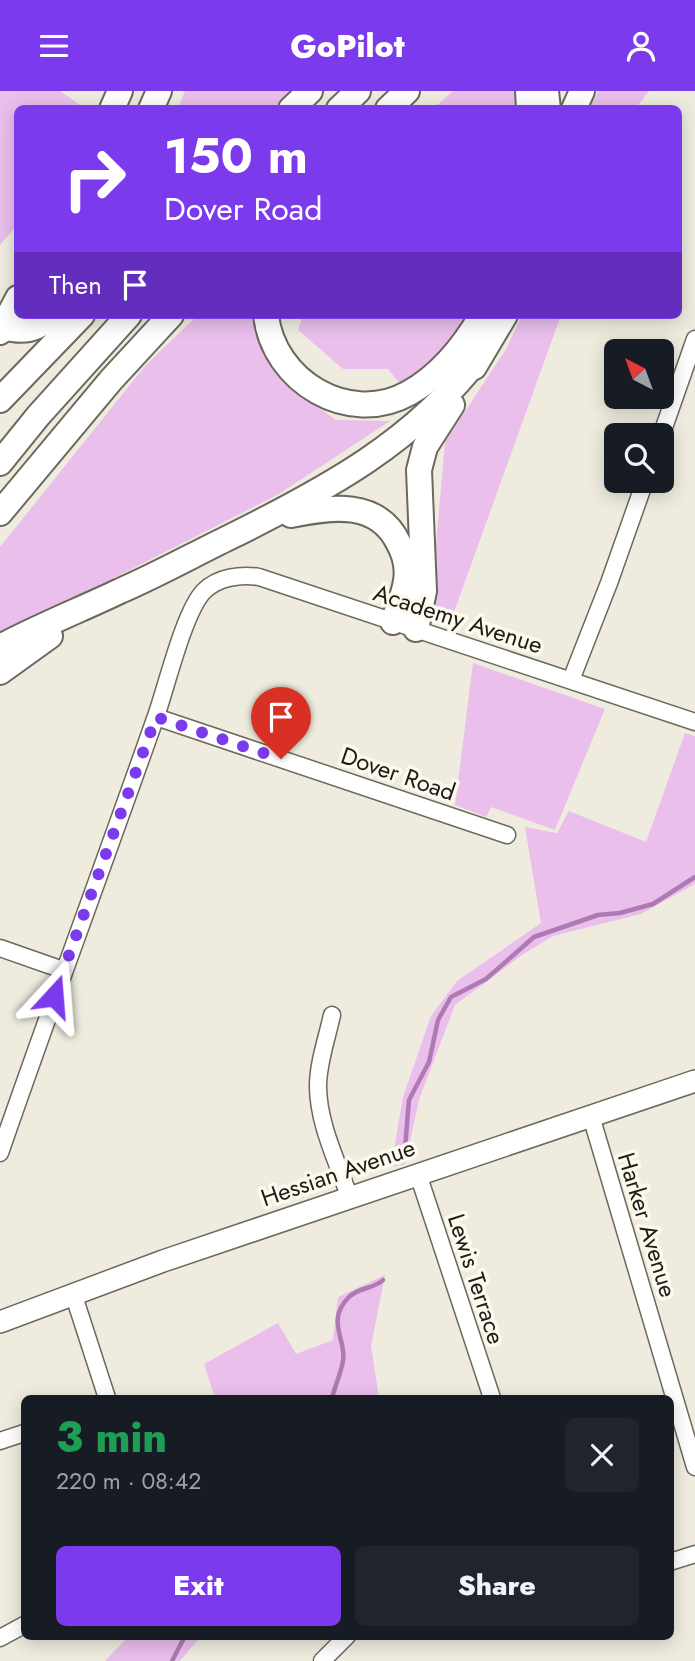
<!DOCTYPE html>
<meta charset="utf-8">
<style>
:root{--surface:#171b24;--page:#20242c;--text:#f1f3f6;--muted:#9ea1a6;--accent:#7c3aed}
body{margin:0;font-family:Jost,sans-serif;background:var(--page);color:var(--text);height:100vh;display:flex;flex-direction:column;font-size:26px;white-space:nowrap}
*{box-sizing:border-box;margin:0}
p{font-size:23px;color:var(--muted)}
.icon{flex:none;width:38px;height:38px;fill:none;stroke:currentColor;stroke-width:2;stroke-linecap:round;stroke-linejoin:round}
.map{position:relative;flex:1;overflow:hidden}
.drawer{position:absolute;left:21px;top:1304px;width:653px;height:245px;display:flex;flex-direction:column;background:var(--surface);border-radius:10px;box-shadow:0 4px 18px #0003}
.drawer>*{flex:none}
.top-card{position:absolute;left:14px;top:14px;width:668px;height:214px;border-radius:10px;box-shadow:0 4px 18px #0003;background:#7c3aed;color:#fff;overflow:hidden}
.needle{width:46px;rotate:319deg}
.tools{position:absolute;left:604px;top:248px;display:grid;gap:14px}
.tools a{display:grid;place-items:center;width:70px;height:70px;border-radius:10px;background:var(--surface);box-shadow:0 4px 18px #0003;font-size:35px}
.pin{position:absolute;display:grid;place-items:center;width:60px;height:60px;color:#fff;margin:-72px -30px;border-radius:50% 50% 50% 0;rotate:-45deg;box-shadow:0 0 7px #0007}
.pin .icon{rotate:45deg}
.me{position:absolute;width:77px;margin:-38px;rotate:19deg;stroke-linejoin:round;filter:drop-shadow(0 0 5px #0008)}
.turn{display:flex;align-items:center;gap:24px;height:147px;padding:0 35px;font-size:32px}
.turn .icon{width:91px;height:91px;stroke-width:2.5}
.turn b{display:block;font-size:49px;line-height:60px}
.then{display:flex;align-items:center;height:66px;padding:0 35px;background:#0003;gap:14px;font-size:26px}
.round{display:grid;place-items:center;flex:none;width:74px;height:74px;border-radius:10px;background:var(--page)}
.head{display:flex;align-items:center;justify-content:space-between;height:119px;padding:0 35px}
h1{font-size:42px;font-weight:800;line-height:52px;color:#1e9e55}
.primary-button{display:flex;gap:14px;margin-top:auto;padding:14px 35px}
.primary-button a{flex:1;height:80px;border-radius:10px;background:var(--accent);color:#fff;font-size:28px;font-weight:800;line-height:80px;text-align:center}
.primary-button a+a{background:var(--page);color:var(--text)}
header{display:flex;justify-content:space-between;align-items:center;height:91px;padding:0 35px;background:var(--accent);color:#fff;font-size:32px;font-weight:800}
.map>svg:first-child{display:block}
.green{fill:#eabfec}
.lines{fill:none;stroke-linecap:round;stroke-linejoin:round}
.stream{stroke:#af79b2;stroke-width:4.5}
.minor-casing{stroke:#6b685d;stroke-width:19}
.major-casing{stroke:#6b685d;stroke-width:24}
.highway-casing{stroke:#6b685d;stroke-width:28}
.minor{stroke:#fff;stroke-width:16}
.major{stroke:#fff;stroke-width:21}
.highway{stroke:#fff;stroke-width:24}
.route{stroke:#7c3aed;stroke-width:12;stroke-dasharray:0 21.6}
.labels{text-anchor:middle;stroke-width:7;stroke-linejoin:round;paint-order:stroke}
.street-label{font-size:24px;fill:#1e1c18;stroke:#fdf9ec}
</style>
<header><svg class="icon" aria-label="menu" viewBox="0 0 24 24"><path d="M4 6h16M4 12h16M4 18h16"/></svg>GoPilot<svg class="icon" aria-label="person" viewBox="0 0 24 24"><circle cx="12" cy="8" r="4"/><path d="M4 21q1-7 8-7t8 7"/></svg></header>
<div class="map">
<svg width="695" height="1570" viewBox="0 0 695 1570">
<rect width="100%" height="100%" fill="#efecdf"/>
<!-- green -->
<g class="green">
<path d="M0,0H60L83,16L18,18L17,134L0,154Z"/>
<path d="M185,0H292L273,17H178Z"/>
<path d="M453,0H514L517,17L433,18Z"/>
<path d="M598,0H649L636,17H590Z"/>
<path d="M198,224H256L255,242L284,291L336,329L390,330L279,403L0,545V456L145,275Z"/>
<path d="M303,224H469L434,275L405,299L388,278H343L298,239Z"/>
<path d="M522,224H561L449,535L430,521L445,351L506,258Z"/>
<path d="M473,572L605,618L555,739L491,716L486,726L455,714Z"/>
<path d="M685,642L695,645V793L641,823L553,845L522,864L455,914L419,1009L405,1073L391,1076L403,1006L431,925L457,890L541,832L525,736L557,742L569,720L646,751Z"/>
<path d="M385,1184L371,1255L379,1307H215L204,1273L278,1232L296,1263L333,1249L338,1206Z"/>
<path d="M129,1545H201L180,1570H105Z"/>
</g>
<g class="lines">
<!-- stream -->
<g class="stream">
<path d="M404,1069L409,1009L429,971L438,929L451,906L486,888L534,846L598,824L620,822L653,813L695,786"/>
<path d="M332,1307C335,1295 341,1282 343,1270C347,1249 325,1230 349,1206C359,1196 374,1198 383,1189"/>
<path d="M172,1570L185,1545"/>
</g>
<defs>
<g id="minor">
<path d="M661,345L695,248"/>
<path d="M571,589L609,492L645,390"/>
<path d="M156,626L507,744"/>
<path d="M0,857L63,879"/>
<path d="M332,924C327,947 318,972 318,995C318,1032 337,1070 349,1105"/>
<path d="M591,1025L695,1376"/>
<path d="M0,1062C50,917 104,773 155,628C166,598 184,520 204,500C218,486 241,483 259,486L695,631"/>
<path d="M418,1083L492,1307"/>
<path d="M73,1202L107,1307"/>
<path d="M0,1350L24,1342"/>
<path d="M670,1471L695,1463"/>
<path d="M0,1547L24,1534"/>
<path d="M322,1570L347,1545"/>
</g>
<path id="major" d="M0,1231L163,1170L695,990"/>
<g id="highway">
<path d="M528,0L529,18"/>
<path d="M546,0L548,18"/>
<path d="M112,18L120,0"/>
<path d="M151,18L159,0"/>
<path d="M291,18L310,0"/>
<path d="M339,18L358,0"/>
<path d="M388,18L407,0"/>
<path d="M574,18L582,0"/>
<path d="M266,224C273,290 349,336 409,302C441,284 464,255 482,224"/>
<path d="M3,236C24,242 37,239 53,224"/>
<path d="M0,241L18,207"/>
<path d="M474,276L505,224"/>
<path d="M0,309L82,224"/>
<path d="M0,372L38,325L129,224"/>
<path d="M0,422L111,289L171,224"/>
<path d="M291,424C331,416 378,408 399,453C405,464 408,477 406,490C404,504 398,517 393,531"/>
<path d="M416,538L424,500L419,379L425,356L452,314"/>
<path d="M0,556C39,535 80,519 120,500C157,484 193,464 230,446C327,398 414,351 481,264"/>
<path d="M0,581L50,545"/>
</g>
</defs>
<!-- minor casing -->
<use href="#minor" class="minor-casing"/>
<!-- major casing -->
<use href="#major" class="major-casing"/>
<!-- highway casing -->
<use href="#highway" class="highway-casing"/>
<!-- minor -->
<use href="#minor" class="minor"/>
<!-- major -->
<use href="#major" class="major"/>
<!-- highway -->
<use href="#highway" class="highway"/>
</g>
<g class="lines">
<!-- route -->
<path class="route" d="M54,905L156,626L281,668"/>
</g>
<g class="labels">
<!-- street labels -->
<g class="street-label">
<text transform="translate(458 528) rotate(18)" y="8">Academy Avenue</text>
<text transform="translate(398 683) rotate(19)" y="8">Dover Road</text>
<text transform="translate(338 1082) rotate(-19)" y="8">Hessian Avenue</text>
<text transform="translate(647 1134) rotate(73)" y="8">Harker Avenue</text>
<text transform="translate(476 1188) rotate(72)" y="8">Lewis Terrace</text>
</g>
</g>
</svg>
<div class="tools">
<a><svg class="needle" viewBox="-14 -14 28 28"><path d="M0-13l5 13h-10z" fill="#e53935"/><path d="M0 13l5-13h-10z" fill="#9ea1a6"/></svg></a>
<a><svg class="icon" aria-label="search" viewBox="0 0 24 24"><circle cx="10" cy="10" r="6"/><path d="M15 15l6 6"/></svg></a>
</div>
<div class="pin" style="left:281px;top:668px;background:#d93025"><svg class="icon" aria-label="arrive" viewBox="0 0 24 24"><path d="M6 21V4h12l-3 4 3 4H6"/></svg></div>
<svg class="me" style="left:54px;top:905px" viewBox="-20 -20 40 40"><path d="M0-17L14 15 0 8-14 15z" fill="#7c3aed" stroke="#fff" stroke-width="4"/></svg>
<div class="top-card">
<div class="turn"><svg class="icon" aria-label="right" viewBox="0 0 24 24"><path d="M7 20v-9h11M14 6l5 5-5 5"/></svg><div><b>150 m</b>Dover Road</div></div>
<div class="then">Then<svg class="icon" aria-label="arrive" viewBox="0 0 24 24"><path d="M6 21V4h12l-3 4 3 4H6"/></svg></div>
</div>
<section class="drawer">
<div class="head"><div><h1>3 min</h1><p>220 m · 08:42</p></div><a class="round"><svg class="icon" aria-label="close" viewBox="0 0 24 24"><path d="M6 6l12 12M18 6L6 18"/></svg></a></div>
<div class="primary-button"><a>Exit</a><a>Share</a></div>
</section>
</div>
